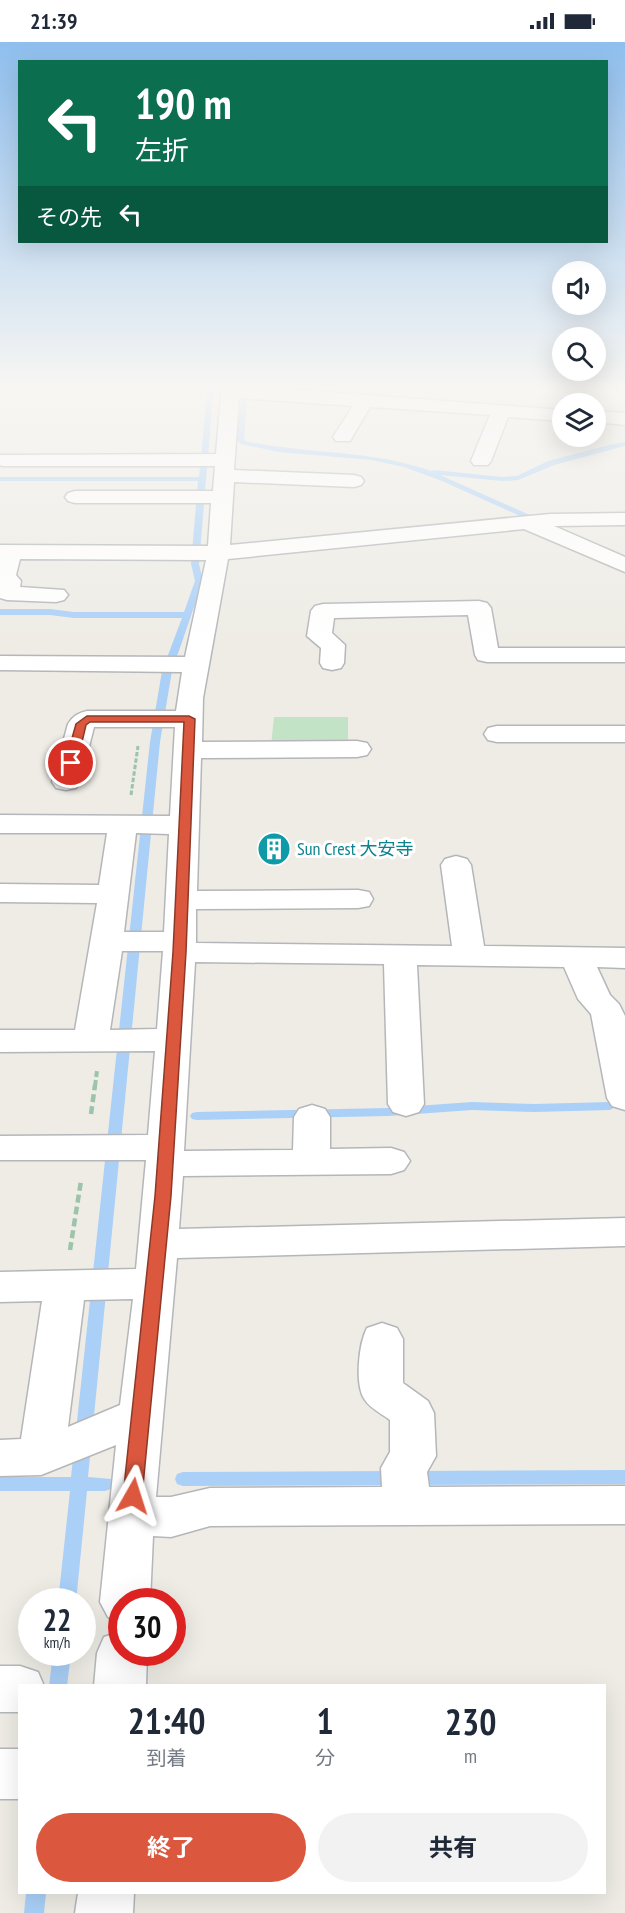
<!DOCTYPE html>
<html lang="ja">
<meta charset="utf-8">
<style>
:root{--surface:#fff;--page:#f2f2f3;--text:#1f2937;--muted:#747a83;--accent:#db573d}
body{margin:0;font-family:"PT Sans Narrow","Noto Sans JP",sans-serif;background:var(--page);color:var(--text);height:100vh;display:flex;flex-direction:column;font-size:22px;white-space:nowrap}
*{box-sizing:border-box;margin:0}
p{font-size:20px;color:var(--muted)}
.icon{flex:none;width:33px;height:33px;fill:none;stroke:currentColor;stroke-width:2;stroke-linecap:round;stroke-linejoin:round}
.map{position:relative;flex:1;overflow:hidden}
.panel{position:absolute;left:18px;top:1642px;width:588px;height:210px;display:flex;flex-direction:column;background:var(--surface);border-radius:0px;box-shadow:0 6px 24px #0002}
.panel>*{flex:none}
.banner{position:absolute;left:18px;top:18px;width:590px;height:183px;border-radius:0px;box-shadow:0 6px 24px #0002;background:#0b6e4f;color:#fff;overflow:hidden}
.tools{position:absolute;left:552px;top:219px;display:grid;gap:12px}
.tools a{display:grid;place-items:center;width:54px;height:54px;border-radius:50%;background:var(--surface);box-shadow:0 6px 24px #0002;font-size:30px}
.speed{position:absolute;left:18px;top:1546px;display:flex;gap:12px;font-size:30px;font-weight:700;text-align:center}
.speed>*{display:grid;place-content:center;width:78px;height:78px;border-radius:50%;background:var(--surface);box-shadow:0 6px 24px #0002;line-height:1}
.speed small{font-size:15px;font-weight:400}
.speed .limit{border:9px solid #d22;background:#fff;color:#111}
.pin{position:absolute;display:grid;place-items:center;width:51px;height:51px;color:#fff;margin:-26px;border:3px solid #fff;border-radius:50%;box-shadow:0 2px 6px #0007}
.me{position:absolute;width:66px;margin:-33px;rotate:6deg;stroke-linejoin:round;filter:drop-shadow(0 0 4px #0008)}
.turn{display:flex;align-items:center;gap:21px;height:126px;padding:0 18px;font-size:27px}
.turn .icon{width:78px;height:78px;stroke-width:2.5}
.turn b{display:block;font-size:42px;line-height:51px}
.then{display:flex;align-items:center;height:57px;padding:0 18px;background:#0003;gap:12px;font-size:22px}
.eta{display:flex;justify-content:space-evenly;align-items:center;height:102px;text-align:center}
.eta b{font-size:36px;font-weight:700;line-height:42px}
.action{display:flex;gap:12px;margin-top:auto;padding:12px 18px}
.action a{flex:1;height:69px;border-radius:36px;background:var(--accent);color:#fff;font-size:24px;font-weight:700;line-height:69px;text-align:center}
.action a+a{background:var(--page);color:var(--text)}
.status{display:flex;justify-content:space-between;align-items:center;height:42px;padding:0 30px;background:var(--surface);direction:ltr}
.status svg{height:16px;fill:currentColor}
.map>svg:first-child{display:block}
.green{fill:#c3e3c6}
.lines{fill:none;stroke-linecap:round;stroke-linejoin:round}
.stream{fill:#aad0f8;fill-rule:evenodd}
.minor-casing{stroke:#b5b6ba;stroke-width:3}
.path-far2{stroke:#9cc4ab;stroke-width:3;stroke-dasharray:4.5 2;stroke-linecap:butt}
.path-far1{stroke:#9cc4ab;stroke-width:4;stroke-dasharray:6 3;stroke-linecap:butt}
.path{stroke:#9cc4ab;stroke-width:4.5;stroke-dasharray:8 4;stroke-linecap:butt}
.minor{fill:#fff;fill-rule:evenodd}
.route{fill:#db573d;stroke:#8e3928;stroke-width:1.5}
.labels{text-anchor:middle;stroke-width:6;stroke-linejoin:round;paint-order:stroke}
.culture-label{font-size:18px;fill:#0d838f;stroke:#fff;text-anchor:start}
</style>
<div class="status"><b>21:39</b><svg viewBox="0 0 49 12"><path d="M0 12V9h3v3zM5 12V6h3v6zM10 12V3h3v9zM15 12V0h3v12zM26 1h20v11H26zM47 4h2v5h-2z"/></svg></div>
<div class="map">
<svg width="625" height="1871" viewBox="0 0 625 1871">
<rect width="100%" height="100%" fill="#eeece5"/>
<!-- green -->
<path class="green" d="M274,675H348V704H271Z"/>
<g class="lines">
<!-- stream -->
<g class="stream">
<path d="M208,342H214L199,522L203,539L172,629L160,700L88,1435L111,1437L113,1442L111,1447L105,1449H87L76,1560H58L70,1449H0V1435H71L150,700L162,629L182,576H74L50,573H0V567H50L74,570H184L195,539L191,522L198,439H0V435H199Z"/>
<path d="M244,355L247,357L244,398L245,399C308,413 368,407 431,429L434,428L502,435L517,434L548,419L609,403L625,400V404L554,423L518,438L502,439L440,433L541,478V482H538L442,439L404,425L371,418L279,410L241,402L237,398L241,357Z"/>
<path d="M472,1060L534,1062L610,1060L617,1064L610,1068L534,1070L472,1068L388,1074L197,1078L192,1077L190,1074L192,1071L197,1070L388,1066Z"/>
<path d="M625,1428V1442L413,1443L407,1441L405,1436L407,1431L413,1429Z"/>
<path d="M396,1429L402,1431L404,1436L402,1441L396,1443L183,1444L177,1442L175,1437L177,1432L183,1430Z"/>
<path d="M53,1611H71L67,1644H49Z"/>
<path d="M26,1851H46L44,1871H24Z"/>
</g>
<defs>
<g id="minor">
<path d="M222,342L562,368V379L508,375L491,419L488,423H474L471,419L490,373L370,365L350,399H336L333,395L353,364L239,356L234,428L354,433L361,435L364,439L361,443L354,445L234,440L230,503L550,472L625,471V483L554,484L625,515V530L524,487L228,517L203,656L202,700L357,699L367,701L371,707L367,713L357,715L201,716L197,849L358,848L369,850L373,857L369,864L358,866L196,867V901L452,904L441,823L445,817L456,814L467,817L471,823L484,904L625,906V926L597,925L610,953L619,962L625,974V1068L612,1064L607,1056L591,972L578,957L564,925L417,923L424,1062L419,1070L406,1074L393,1070L388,1062L384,922L195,920L184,1109L293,1108L294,1075L299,1067L312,1063L325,1067L330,1075V1107L391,1106L404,1110L410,1119L404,1128L391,1132L183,1134L179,1187L625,1176V1204L177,1216L156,1455H171L210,1446L382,1445L381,1426L390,1410V1378C382,1372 370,1366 365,1358C354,1343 359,1301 367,1286L382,1281L397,1286L403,1297V1341L428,1359L434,1371L436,1414L427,1430L429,1445L625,1444V1482L210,1484L171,1495L153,1494L150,1560H122V1580L108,1575L100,1560L116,1403L41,1433L0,1434V1398L21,1397L42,1259L0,1260V1230L136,1227L146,1118H0V1094L148,1093L155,1009L0,1010V988H75L97,861L0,860V842L99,843L107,791H0V773L170,774L175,685H94L80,740L76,746L66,748L56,746L52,740L68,682C73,674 78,671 87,669H176L182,630L0,628V614L185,615L206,518L20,517L16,533L21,539L20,545L64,548L68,553L64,558L56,560L7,558L0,556V503L208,504L211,461H75L68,459L65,455L68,451L75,449H213L215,424H2L0,423V413L216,412ZM136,791L169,792L164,890H124ZM122,909H163L157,987L110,988ZM133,1257L120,1363L68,1385L84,1258Z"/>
<path d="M615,342H625V351L619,350Z"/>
<path d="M596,369L625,371V383L596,380Z"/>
<path d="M479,559L487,561L491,566L498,606H625V620H487L478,618L475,613L468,573L334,576L332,591L345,603L344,621L341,626L332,628L323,626L320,621L321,606L307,594L311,569L315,564L323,562Z"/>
<path d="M497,684H625V700H497L488,698L484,692L488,686Z"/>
<path d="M122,1589V1611H147L146,1644H94L97,1611L104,1595Z"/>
<path d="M0,1624H20L38,1630L44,1644H20V1670H0Z"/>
<rect x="0" y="1707" width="20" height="50"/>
<path d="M78,1851H134L133,1871H75Z"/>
</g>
</defs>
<!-- minor casing -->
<use href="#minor" class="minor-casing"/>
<!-- path-far2 -->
<path class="path-far2" d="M131,753L138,704"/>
<!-- path-far1 -->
<path class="path-far1" d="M95,1044L97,1029"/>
<!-- path -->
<g class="path">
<path d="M91,1072L95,1043"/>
<path d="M70,1208L81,1139"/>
</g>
<!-- minor -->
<use href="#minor" class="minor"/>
</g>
<!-- sky -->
<linearGradient id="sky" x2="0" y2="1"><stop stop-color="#8fbfee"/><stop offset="0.57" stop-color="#f7f6f3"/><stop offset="1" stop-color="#f7f6f3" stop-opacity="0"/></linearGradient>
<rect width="625" height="604" fill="url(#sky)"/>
<!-- route -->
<path class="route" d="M87,674H189L195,677L186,910L171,1154L142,1454L140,1459L133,1461L126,1459L123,1454L155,1154L173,910L184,680H90L86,683L77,721L75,723H67L65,721L76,682Z"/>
<!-- icons -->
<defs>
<symbol id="building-disc" viewBox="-11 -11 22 22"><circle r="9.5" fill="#0f9aa8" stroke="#fff"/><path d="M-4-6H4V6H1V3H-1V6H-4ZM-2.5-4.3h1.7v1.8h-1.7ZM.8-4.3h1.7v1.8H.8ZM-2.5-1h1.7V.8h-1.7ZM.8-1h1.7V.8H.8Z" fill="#fff"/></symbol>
</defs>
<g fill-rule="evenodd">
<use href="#building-disc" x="255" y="788" width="38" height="38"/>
</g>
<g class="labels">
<!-- culture labels -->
<g class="culture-label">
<text x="297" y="813">Sun Crest 大安寺</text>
</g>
</g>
</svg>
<div class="tools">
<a><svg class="icon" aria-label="sound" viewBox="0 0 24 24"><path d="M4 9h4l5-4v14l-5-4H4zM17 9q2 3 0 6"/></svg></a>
<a><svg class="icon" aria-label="search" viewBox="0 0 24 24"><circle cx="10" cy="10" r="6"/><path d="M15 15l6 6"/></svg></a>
<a><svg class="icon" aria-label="layers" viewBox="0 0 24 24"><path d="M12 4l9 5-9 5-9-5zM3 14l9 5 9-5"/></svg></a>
</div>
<div class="speed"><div>22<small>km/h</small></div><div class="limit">30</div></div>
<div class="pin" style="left:71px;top:721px;background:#d93025"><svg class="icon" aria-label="arrive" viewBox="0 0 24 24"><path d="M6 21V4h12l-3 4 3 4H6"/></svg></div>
<svg class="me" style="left:133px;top:1454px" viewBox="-20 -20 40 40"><path d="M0-17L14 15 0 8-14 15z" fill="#db573d" stroke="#fff" stroke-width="4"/></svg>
<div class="banner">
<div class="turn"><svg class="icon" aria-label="left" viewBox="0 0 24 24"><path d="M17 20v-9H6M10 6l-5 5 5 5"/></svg><div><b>190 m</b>左折</div></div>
<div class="then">その先<svg class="icon" aria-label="left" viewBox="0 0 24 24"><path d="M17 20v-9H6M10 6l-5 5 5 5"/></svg></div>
</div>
<section class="panel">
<div class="eta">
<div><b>21:40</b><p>到着</p></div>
<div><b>1</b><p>分</p></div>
<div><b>230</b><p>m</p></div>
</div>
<div class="action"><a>終了</a><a>共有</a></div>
</section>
</div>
